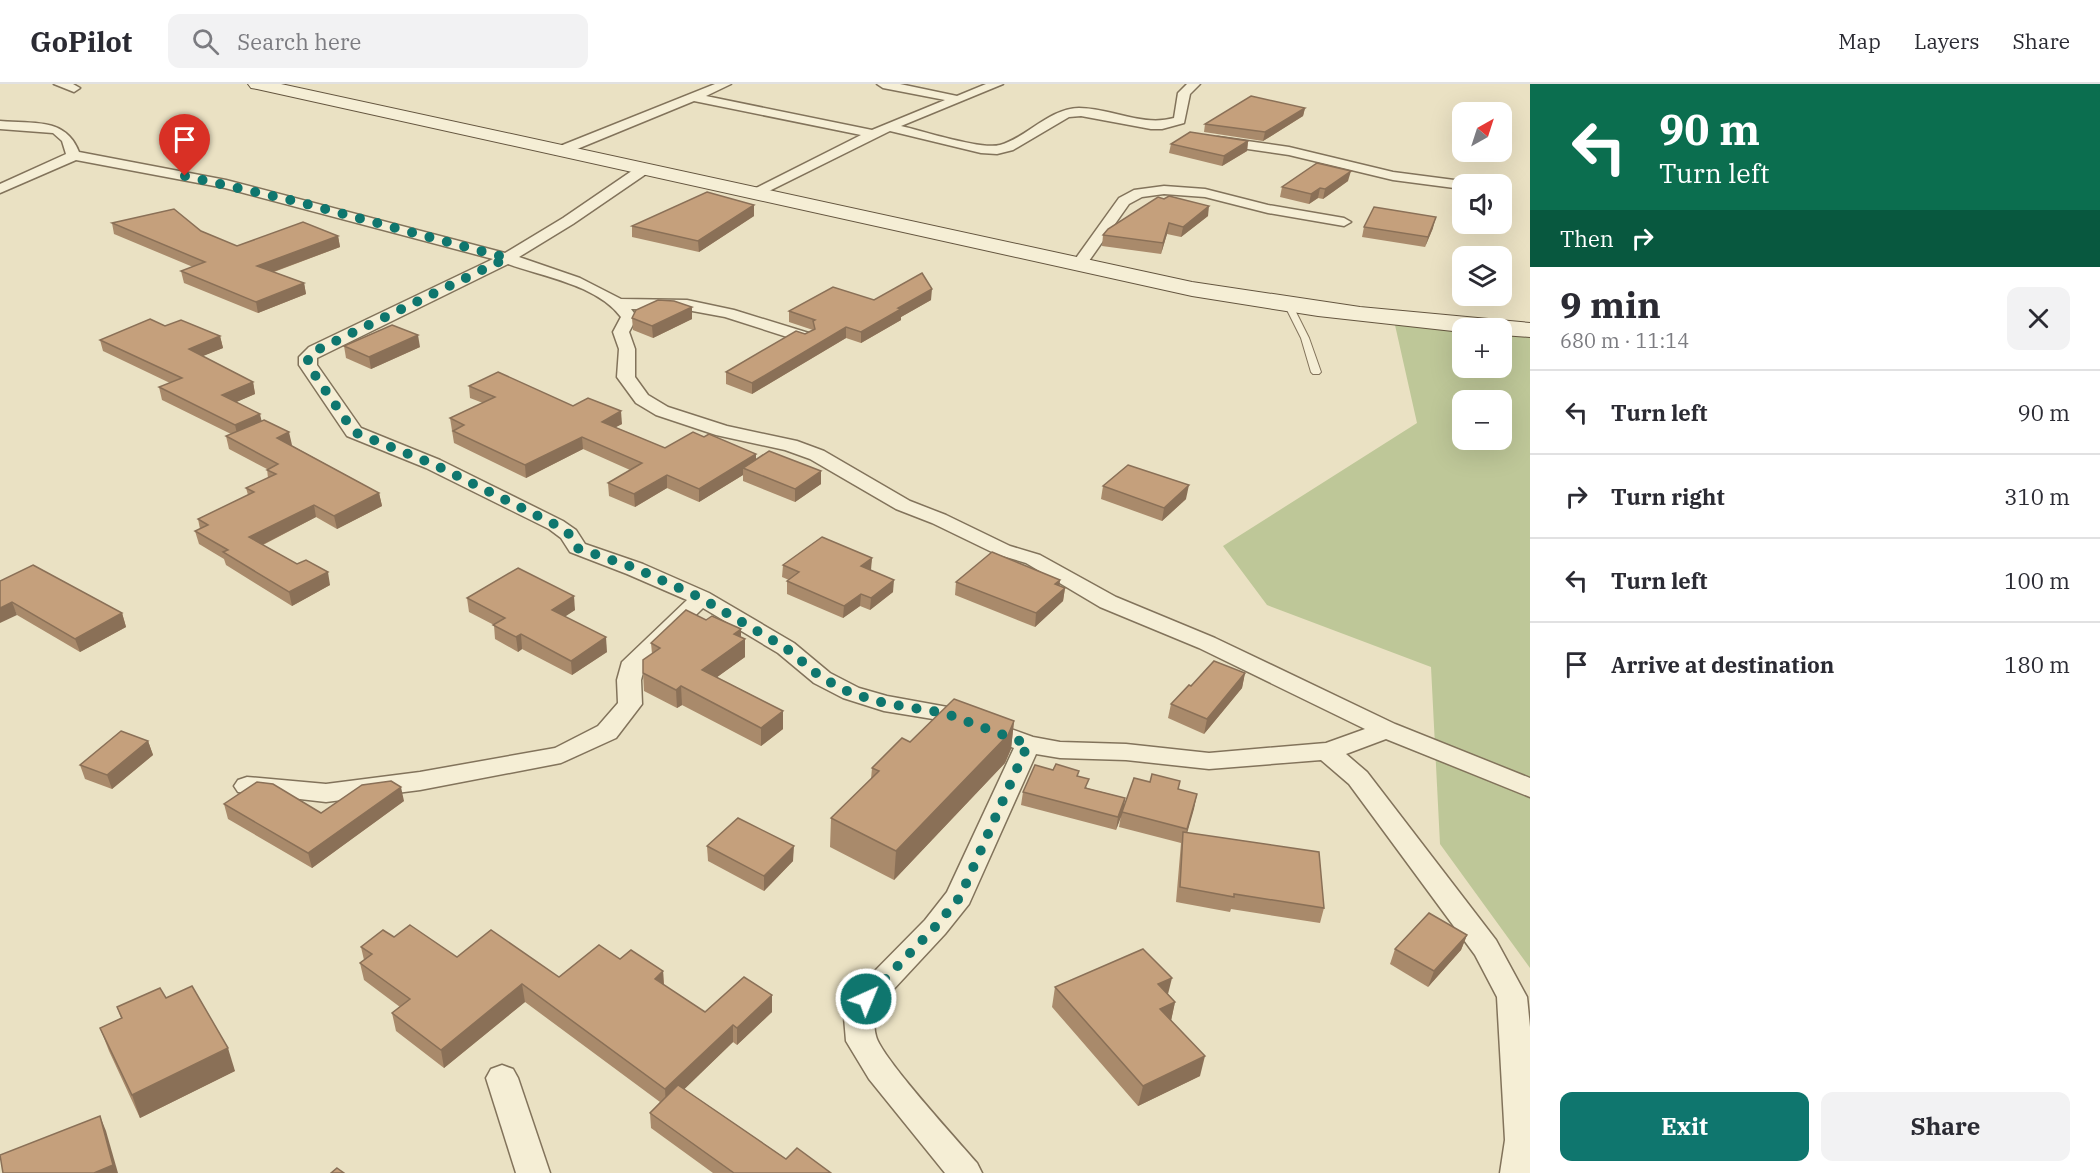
<!DOCTYPE html>
<meta charset="utf-8">
<style>
:root{--surface:#fff;--page:#f2f2f3;--text:#2b2b33;--muted:#7c7c81;--line:#e1e1e2;--accent:#0f766e}
body{margin:0;font-family:"IBM Plex Serif",serif;background:var(--page);color:var(--text);height:100vh;display:flex;flex-direction:column;font-size:22px;white-space:nowrap}
*{box-sizing:border-box;margin:0}
p{font-size:20px;color:var(--muted)}
.icon{flex:none;width:33px;height:33px;fill:none;stroke:currentColor;stroke-width:2;stroke-linecap:round;stroke-linejoin:round}
.map{position:relative;flex:1;overflow:hidden}
.sheet{display:flex;flex-direction:column;background:var(--surface);width:570px}
.sheet>*{flex:none}
.hud{background:#0b6e4f;color:#fff;overflow:hidden}
.needle{width:39px;rotate:39deg}
.controls{position:absolute;left:1452px;top:18px;display:grid;gap:12px}
.controls a{display:grid;place-items:center;width:60px;height:60px;border-radius:12px;background:var(--surface);box-shadow:0 6px 24px #0002;font-size:30px}
.pin{position:absolute;display:grid;place-items:center;width:51px;height:51px;color:#fff;margin:-62px -26px;border-radius:50% 50% 50% 0;rotate:-45deg;box-shadow:0 0 6px #0007}
.pin .icon{rotate:45deg}
.me{position:absolute;width:66px;margin:-33px;rotate:44deg;stroke-linejoin:round;filter:drop-shadow(0 0 4px #0008)}
.turn{display:flex;align-items:center;gap:21px;height:126px;padding:0 30px;font-size:27px}
.turn .icon{width:78px;height:78px;stroke-width:2.5}
.turn b{display:block;font-size:42px;line-height:51px}
.then{display:flex;align-items:center;height:57px;padding:0 30px;background:#0003;gap:12px;font-size:22px}
.round{display:grid;place-items:center;flex:none;width:63px;height:63px;border-radius:12px;background:var(--page)}
.head{display:flex;align-items:center;justify-content:space-between;height:102px;padding:0 30px}
h1{font-size:36px;font-weight:700;line-height:45px}
.cta{display:flex;gap:12px;margin-top:auto;padding:12px 30px}
.cta a{flex:1;height:69px;border-radius:12px;background:var(--accent);color:#fff;font-size:24px;font-weight:700;line-height:69px;text-align:center}
.cta a+a{background:var(--page);color:var(--text)}
ul{padding:0;list-style:none}
li{display:flex;align-items:center;gap:18px;height:84px;padding:0 30px;border-top:2px solid var(--line)}
li div{flex:1}
li b{display:block;font-size:22px}
li em{font-style:normal}
header{display:flex;align-items:center;gap:36px;box-sizing:border-box;height:84px;padding:0 30px;background:var(--surface);border-bottom:2px solid var(--line)}
header strong{font-size:28px}
nav{display:flex;gap:33px;margin-inline-start:auto;font-size:21px}
.search{width:420px;height:54px;background:var(--page);display:flex;align-items:center;gap:15px;box-sizing:border-box;padding:0 21px;border-radius:12px;color:var(--muted);font-size:22px}
main{display:flex;flex:1;min-height:0}
.map>svg:first-child{display:block}
.green{fill:#bec798;fill-rule:evenodd}
.lines{fill:none;stroke-linecap:round;stroke-linejoin:round}
.service-casing{stroke:#82735b;stroke-width:2}
.minor-casing{stroke:#82735b;stroke-width:3}
.secondary-casing{stroke:#64553f;stroke-width:2}
.service{fill:#f5eed5;fill-rule:evenodd}
.minor{fill:#f5eed5;fill-rule:evenodd}
.secondary{fill:#f5eed5;fill-rule:evenodd}
.wall{fill:#a98a6b}
.shaded-wall{fill:#8a7057}
.building{fill:#c5a07c;stroke:#8a7057;stroke-width:1.5}
.route{stroke:#0f766e;stroke-width:10;stroke-dasharray:0 18}
</style>
<header>
<strong>GoPilot</strong>
<div class="search"><svg class="icon" aria-label="search" viewBox="0 0 24 24"><circle cx="10" cy="10" r="6"/><path d="M15 15l6 6"/></svg>Search here</div>
<nav><a>Map</a><a>Layers</a><a>Share</a></nav>
</header>
<main>
<div class="map">
<svg width="1530" height="1089" viewBox="0 0 1530 1089">
<rect width="100%" height="100%" fill="#eae1c3"/>
<!-- green -->
<path class="green" d="M1395,241L1462,245V284H1502V248L1530,249V884L1440,760L1431,583L1267,521L1223,462L1417,339ZM1462,316H1502V356H1462Z"/>
<g class="lines">
<defs>
<path id="service" d="M1289,219L1293,222L1309,254L1321,288L1319,290H1313L1311,288L1301,254L1285,222Z"/>
<g id="minor">
<path d="M54,0H73L80,4L74,8Z"/>
<path d="M715,0H731L706,12L872,46L945,16L883,4L877,0H900L957,12L986,0H1003L901,42C923,47 981,66 1000,61C1028,53 1048,25 1079,24C1111,24 1142,43 1174,34L1178,9L1187,0H1200L1190,10L1184,39L1162,45H1151L1081,32L1069,33L1013,66L997,70L981,69L890,47L757,113L752,112L750,109L752,106L861,51L694,17L565,70H555L553,67L555,64Z"/>
<path d="M0,37C32,40 66,33 79,68L226,96L505,169L563,134L639,82H649L651,85L649,88L573,140L519,173L580,194L621,215L687,216L734,226L812,250L814,254L806,259L725,233L687,226L631,225L637,233L629,248L635,265V293L648,311L668,323L727,342L797,357L824,367L910,417L946,431L1010,462L1040,471L1116,513L1215,554L1395,640L1530,694V713L1386,655L1346,670L1367,688L1496,856L1527,913L1530,943V1089H1500L1505,1056L1497,913L1475,871L1349,700L1321,676L1209,685L1126,676L1060,674L1036,670L969,820L945,850L879,921C875,932 873,941 876,952C881,973 958,1057 977,1079L982,1089H945L869,995L846,957L844,933L855,907L925,836L947,808L1014,664L939,636L884,627L843,614L814,599L778,569L703,524L645,581L641,596L642,620L616,654L561,679L420,706L326,718L238,708L234,702L238,696L247,693L326,700L420,688L555,664L598,642L618,619L617,596L622,578L687,516L627,490L570,468L561,454L549,445L426,384L347,352L299,281V273L309,263L493,175L225,104L76,76L0,109V100L66,70L62,57L53,49L0,45ZM508,180C544,193 597,201 621,233L613,248L619,265L617,293L636,319L656,331L716,351L785,366L810,375L896,425L932,439L996,470L1026,479L1100,523L1199,564L1365,645L1326,659L1209,669L1126,660L1060,658L1033,653L953,624L887,612L859,604L830,589L794,559L709,509L643,480L585,460L576,446L563,437L440,376L361,344L317,281V274Z"/>
<path d="M1218,53L1289,63L1393,88L1462,97L1469,100H1462V105L1393,96L1289,71L1213,60L1212,57L1213,54Z"/>
<path d="M1164,102L1205,105L1268,121L1344,134L1351,138L1344,142L1268,129L1205,113L1164,110L1142,113L1129,120L1084,184H1074L1071,181L1119,114L1134,106Z"/>
<path d="M502,981L513,985L518,994L550,1089H516L486,994L491,985Z"/>
</g>
<path id="secondary" d="M248,0H281L1192,198L1360,223L1530,239V253L1502,251V244H1462V248L1318,232L1192,212L257,5L251,4Z"/>
</defs>
<!-- service casing -->
<use href="#service" class="service-casing"/>
<!-- minor casing -->
<use href="#minor" class="minor-casing"/>
<!-- secondary casing -->
<use href="#secondary" class="secondary-casing"/>
<!-- service -->
<use href="#service" class="service"/>
<!-- minor -->
<use href="#minor" class="minor"/>
<!-- secondary -->
<use href="#secondary" class="secondary"/>
</g>
<!-- wall -->
<g class="wall">
<path d="M1305,24L1303,32L1263,57L1204,48L1205,40Z"/>
<path d="M1248,57L1247,67L1222,82L1169,69L1171,60Z"/>
<path d="M1348,97L1323,115L1318,114L1309,120L1280,113L1282,103Z"/>
<path d="M754,121V132L699,168L632,153V142Z"/>
<path d="M1208,132L1181,153L1167,150L1161,170L1102,162L1103,151Z"/>
<path d="M112,139L201,147L237,162L338,152L340,163L274,188L304,199L306,210L258,229L184,199L181,187L193,183L114,150Z"/>
<path d="M1364,143L1433,144L1425,163L1362,153Z"/>
<path d="M874,216H931L901,233V236L861,259L846,254L752,310L726,300V288L813,246L789,238V227Z"/>
<path d="M632,234L692,235L653,254L633,246Z"/>
<path d="M165,242L220,252L223,264L202,272L253,298L255,310L236,318L262,337L291,361L379,409L382,422L337,445L316,433L263,461L330,501L292,522L226,481L224,475L199,460L195,447L200,445L198,435L248,411L246,404L268,394L267,385L229,365L226,352L231,350L162,316L159,303L170,299L103,267L100,256Z"/>
<path d="M344,262L420,263L371,285L346,274Z"/>
<path d="M469,302L573,322L622,340L615,343L665,364L756,375L821,400L795,418L743,397V391L699,418L667,404L635,423L609,412L608,399L630,386L583,365L526,394L454,359L450,334L483,319L470,314Z"/>
<path d="M1103,402L1186,415L1162,437L1101,415Z"/>
<path d="M872,474L870,486L893,508L870,526L860,522L843,534L787,510V497L789,496L782,493L783,481Z"/>
<path d="M0,497L122,529L126,543L80,568L17,531Z"/>
<path d="M956,498L1060,502L1065,504L1063,517L1035,543L955,511Z"/>
<path d="M467,514L575,526L565,532L607,568L572,591L522,565L518,568L495,555L494,541L469,528Z"/>
<path d="M706,536L741,545V553L745,573L717,593L783,627V645L761,662L682,621L677,624L644,607L643,589L652,570L651,559Z"/>
<path d="M1245,589L1242,604L1204,650L1168,634L1171,620L1191,602Z"/>
<path d="M1014,637L1011,665L1005,679L894,796L830,763L831,734L871,695L872,684L910,658Z"/>
<path d="M148,657L153,671L112,705L85,695L80,681Z"/>
<path d="M1078,692L1087,704L1125,714L1124,723L1178,705L1197,710L1187,748L1324,824L1320,839L1231,825L1230,828L1176,818L1181,759L1119,743L1121,731L1116,746L1021,721L1023,708Z"/>
<path d="M404,717L312,784L228,735L224,720L321,729Z"/>
<path d="M707,762L793,777L764,807L708,777Z"/>
<path d="M1467,851L1461,866L1428,903L1390,880L1395,865Z"/>
<path d="M394,853L457,873L559,893L620,875L663,887L664,901L705,928H772L737,961L733,958L684,1005L786,1075L831,1089H713L651,1044L650,1029L660,1018L525,918L444,984L396,947L392,929L400,923L364,896L360,879L364,876L361,863Z"/>
<path d="M1055,903L1168,910L1175,918L1171,936L1200,992L1138,1022L1052,923Z"/>
<path d="M166,914L235,987L140,1034L109,967L100,944L121,934L117,923Z"/>
</g>
<!-- shaded-wall -->
<g class="shaded-wall">
<path d="M1305,24L1303,32L1263,57L1265,48Z"/>
<path d="M1248,57L1247,67L1222,82L1224,72Z"/>
<path d="M1351,87L1348,97L1323,115L1325,105Z"/>
<path d="M1320,104L1318,114L1309,120L1311,110Z"/>
<path d="M754,121V132L699,168L698,157Z"/>
<path d="M1209,122L1208,132L1181,153L1183,143Z"/>
<path d="M1436,133L1433,144L1425,163L1428,153Z"/>
<path d="M1169,139L1167,150L1161,170L1163,159Z"/>
<path d="M338,152L340,163L259,193L257,182Z"/>
<path d="M304,199L306,210L258,229L256,218Z"/>
<path d="M932,205L931,216L901,233V236L861,259V248L898,224Z"/>
<path d="M692,223V235L653,254L652,242Z"/>
<path d="M846,243V254L752,310V299Z"/>
<path d="M418,251L420,263L371,285L369,273Z"/>
<path d="M220,252L223,264L191,277L189,265Z"/>
<path d="M253,298L255,310L225,323L222,311Z"/>
<path d="M621,327L622,340L603,350L602,338Z"/>
<path d="M260,330L263,343L238,354L235,341Z"/>
<path d="M289,348L292,361L280,366L277,354Z"/>
<path d="M582,353L583,365L526,394L525,381Z"/>
<path d="M756,370V383L743,384V391L699,418V405Z"/>
<path d="M821,387V400L795,418V405Z"/>
<path d="M667,391V404L635,423L634,410Z"/>
<path d="M1189,401L1186,415L1162,437L1164,424Z"/>
<path d="M379,409L382,422L337,445L334,432Z"/>
<path d="M314,421L316,433L252,466L249,453Z"/>
<path d="M872,474L871,486L860,494L861,482Z"/>
<path d="M328,488L330,501L292,522L289,508Z"/>
<path d="M894,496L893,508L870,526L871,514Z"/>
<path d="M1060,496L1059,509L1065,504L1063,517L1035,543L1036,529L1055,500Z"/>
<path d="M861,510L860,522L843,534L844,522Z"/>
<path d="M574,512L575,526L554,540L552,526Z"/>
<path d="M12,518L17,531L0,539V524Z"/>
<path d="M122,529L126,543L80,568L75,555Z"/>
<path d="M741,545V557L745,555V573L702,604V586L734,550Z"/>
<path d="M521,550L522,565L518,568L516,553Z"/>
<path d="M606,553L607,568L572,591L571,577Z"/>
<path d="M1245,589L1242,604L1204,650L1207,635Z"/>
<path d="M681,602L682,621L677,624L676,606Z"/>
<path d="M783,627V645L761,662V644Z"/>
<path d="M1014,637L1011,665L1005,679L894,796L896,767Z"/>
<path d="M148,657L153,671L112,705L107,691Z"/>
<path d="M401,703L404,717L312,784L308,769Z"/>
<path d="M1197,710L1194,725L1184,760L1187,745Z"/>
<path d="M1125,714L1123,728L1116,746L1118,733Z"/>
<path d="M794,762L793,777L764,807V792Z"/>
<path d="M1467,851L1461,866L1428,903L1434,887Z"/>
<path d="M663,887L664,905L655,895Z"/>
<path d="M1172,894L1167,914L1158,900Z"/>
<path d="M522,900L525,918L444,984L441,966Z"/>
<path d="M772,911V928L737,961V944Z"/>
<path d="M1175,918L1171,937L1160,925Z"/>
<path d="M733,941V958L666,1023L665,1005Z"/>
<path d="M228,964L235,987L140,1034L132,1011Z"/>
<path d="M1205,972L1200,992L1138,1022L1143,1002Z"/>
<path d="M100,1032L106,1047L118,1089H94Z"/>
</g>
<!-- building -->
<g class="building">
<path d="M1251,12L1305,24L1265,48L1205,40Z"/>
<path d="M1190,48L1248,57L1224,72L1171,60Z"/>
<path d="M1317,79L1351,87L1325,105L1320,104L1311,110L1282,103Z"/>
<path d="M707,108L754,121L698,157L632,142Z"/>
<path d="M1169,112L1209,122L1183,143L1169,139L1163,159L1103,151L1108,145L1158,113L1164,115Z"/>
<path d="M1374,123L1436,133L1428,153L1364,143Z"/>
<path d="M174,125L201,147L237,162L303,138L338,152L257,182L304,199L256,218L181,187L205,178L112,139Z"/>
<path d="M922,189L932,205L898,224L901,225L861,248L846,243L752,299L726,288L796,247L805,250L815,245L813,237L815,236L789,227L833,203L874,216Z"/>
<path d="M658,216L674,217L692,223L652,242L632,234L636,226Z"/>
<path d="M150,235L165,242L181,236L220,252L189,265L253,298L222,311L260,330L235,341L159,303L182,294L100,256Z"/>
<path d="M392,241L418,251L369,273L344,262Z"/>
<path d="M498,288L573,322L588,314L621,327L602,338L665,364L693,348L704,353L709,350L756,370L699,405L667,391L634,410L608,399L642,379L582,353L525,381L453,347L464,341L450,334L495,313L469,302Z"/>
<path d="M264,336L289,348L277,354L379,409L334,432L314,421L249,453L297,480L306,476L328,488L289,508L223,468L228,466L195,447L208,441L198,435L254,408L246,404L276,390L267,386L278,380L226,352Z"/>
<path d="M769,367L821,387L795,405L743,384Z"/>
<path d="M1128,381L1189,401L1164,424L1103,402Z"/>
<path d="M822,453L872,474L861,482L894,496L871,514L861,510L844,522L787,497L799,488L783,481Z"/>
<path d="M992,468L1060,496L1055,500L1065,504L1036,529L956,498Z"/>
<path d="M33,481L122,529L75,555L12,518L0,524V497Z"/>
<path d="M518,484L574,512L552,526L606,553L571,577L521,550L516,553L493,541L505,534L467,514Z"/>
<path d="M686,526L706,536L712,532L741,545L734,550L745,555L702,586L783,627L761,644L681,602L676,606L643,589V576L660,564L651,559Z"/>
<path d="M1214,577L1245,589L1207,635L1171,620L1189,601L1191,602Z"/>
<path d="M954,615L1014,637L1008,651L896,767L831,734L879,687L872,684L902,654L910,658Z"/>
<path d="M121,647L148,657L107,691L80,681Z"/>
<path d="M1056,680L1079,687L1077,692L1089,695L1085,704L1125,714L1118,733L1023,708L1035,681L1053,686Z"/>
<path d="M1152,690L1180,697L1178,705L1197,710L1187,745L1122,728L1134,694L1150,698Z"/>
<path d="M391,697L401,703L308,769L224,720L257,698L273,700L321,729L362,701Z"/>
<path d="M738,734L794,762L764,792L707,762Z"/>
<path d="M1183,748L1319,768L1324,824L1234,810V813L1180,803Z"/>
<path d="M1429,829L1467,851L1434,887L1395,865Z"/>
<path d="M410,841L457,873L491,846L559,893L599,861L620,875L631,866L663,887L655,895L705,928L744,893L772,911L737,944L733,941L665,1005L522,900L441,966L392,929L410,915L360,879L372,870L361,863L383,846L394,853Z"/>
<path d="M1143,865L1172,894L1158,900L1175,918L1160,925L1205,972L1143,1002L1055,903Z"/>
<path d="M192,902L228,964L132,1011L100,944L122,934L117,923L160,904L166,914Z"/>
<path d="M678,1001L786,1075L797,1064L831,1089H734L650,1029Z"/>
<path d="M100,1032L113,1081L94,1089H3L0,1071Z"/>
<path d="M337,1084L344,1089H331Z"/>
</g>
<g class="lines">
<!-- route -->
<path class="route" d="M185,92L299,118L507,174L315,267L308,273V281L354,348L433,380L556,441L569,450L577,464L635,484L701,514L786,564L822,594L851,609L884,619L944,629L1028,660L960,813L935,843L866,915"/>
</g>
</svg>
<div class="controls">
<a><svg class="needle" viewBox="-14 -14 28 28"><path d="M0-13l5 13h-10z" fill="#e53935"/><path d="M0 13l5-13h-10z" fill="#7c7c81"/></svg></a>
<a><svg class="icon" aria-label="sound" viewBox="0 0 24 24"><path d="M4 9h4l5-4v14l-5-4H4zM17 9q2 3 0 6"/></svg></a>
<a><svg class="icon" aria-label="layers" viewBox="0 0 24 24"><path d="M12 4l9 5-9 5-9-5zM3 14l9 5 9-5"/></svg></a>
<a>+</a>
<a>−</a>
</div>
<div class="pin" style="left:185px;top:92px;background:#d93025"><svg class="icon" aria-label="arrive" viewBox="0 0 24 24"><path d="M6 21V4h12l-3 4 3 4H6"/></svg></div>
<svg class="me" style="left:866px;top:915px" viewBox="-20 -20 40 40"><circle r="17" fill="#0f766e" stroke="#fff" stroke-width="3"/><path d="M0-11L8 9 0 5-8 9z" fill="#fff"/></svg>
</div>
<section class="sheet">
<div class="hud">
<div class="turn"><svg class="icon" aria-label="left" viewBox="0 0 24 24"><path d="M17 20v-9H6M10 6l-5 5 5 5"/></svg><div><b>90 m</b>Turn left</div></div>
<div class="then">Then<svg class="icon" aria-label="right" viewBox="0 0 24 24"><path d="M7 20v-9h11M14 6l5 5-5 5"/></svg></div>
</div>
<div class="head"><div><h1>9 min</h1><p>680 m · 11:14</p></div><a class="round"><svg class="icon" aria-label="close" viewBox="0 0 24 24"><path d="M6 6l12 12M18 6L6 18"/></svg></a></div>
<ul>
<li><svg class="icon" aria-label="left" viewBox="0 0 24 24"><path d="M17 20v-9H6M10 6l-5 5 5 5"/></svg><div><b>Turn left</b></div><em>90 m</em></li>
<li><svg class="icon" aria-label="right" viewBox="0 0 24 24"><path d="M7 20v-9h11M14 6l5 5-5 5"/></svg><div><b>Turn right</b></div><em>310 m</em></li>
<li><svg class="icon" aria-label="left" viewBox="0 0 24 24"><path d="M17 20v-9H6M10 6l-5 5 5 5"/></svg><div><b>Turn left</b></div><em>100 m</em></li>
<li><svg class="icon" aria-label="arrive" viewBox="0 0 24 24"><path d="M6 21V4h12l-3 4 3 4H6"/></svg><div><b>Arrive at destination</b></div><em>180 m</em></li>
</ul>
<div class="cta"><a>Exit</a><a>Share</a></div>
</section>
</main>
